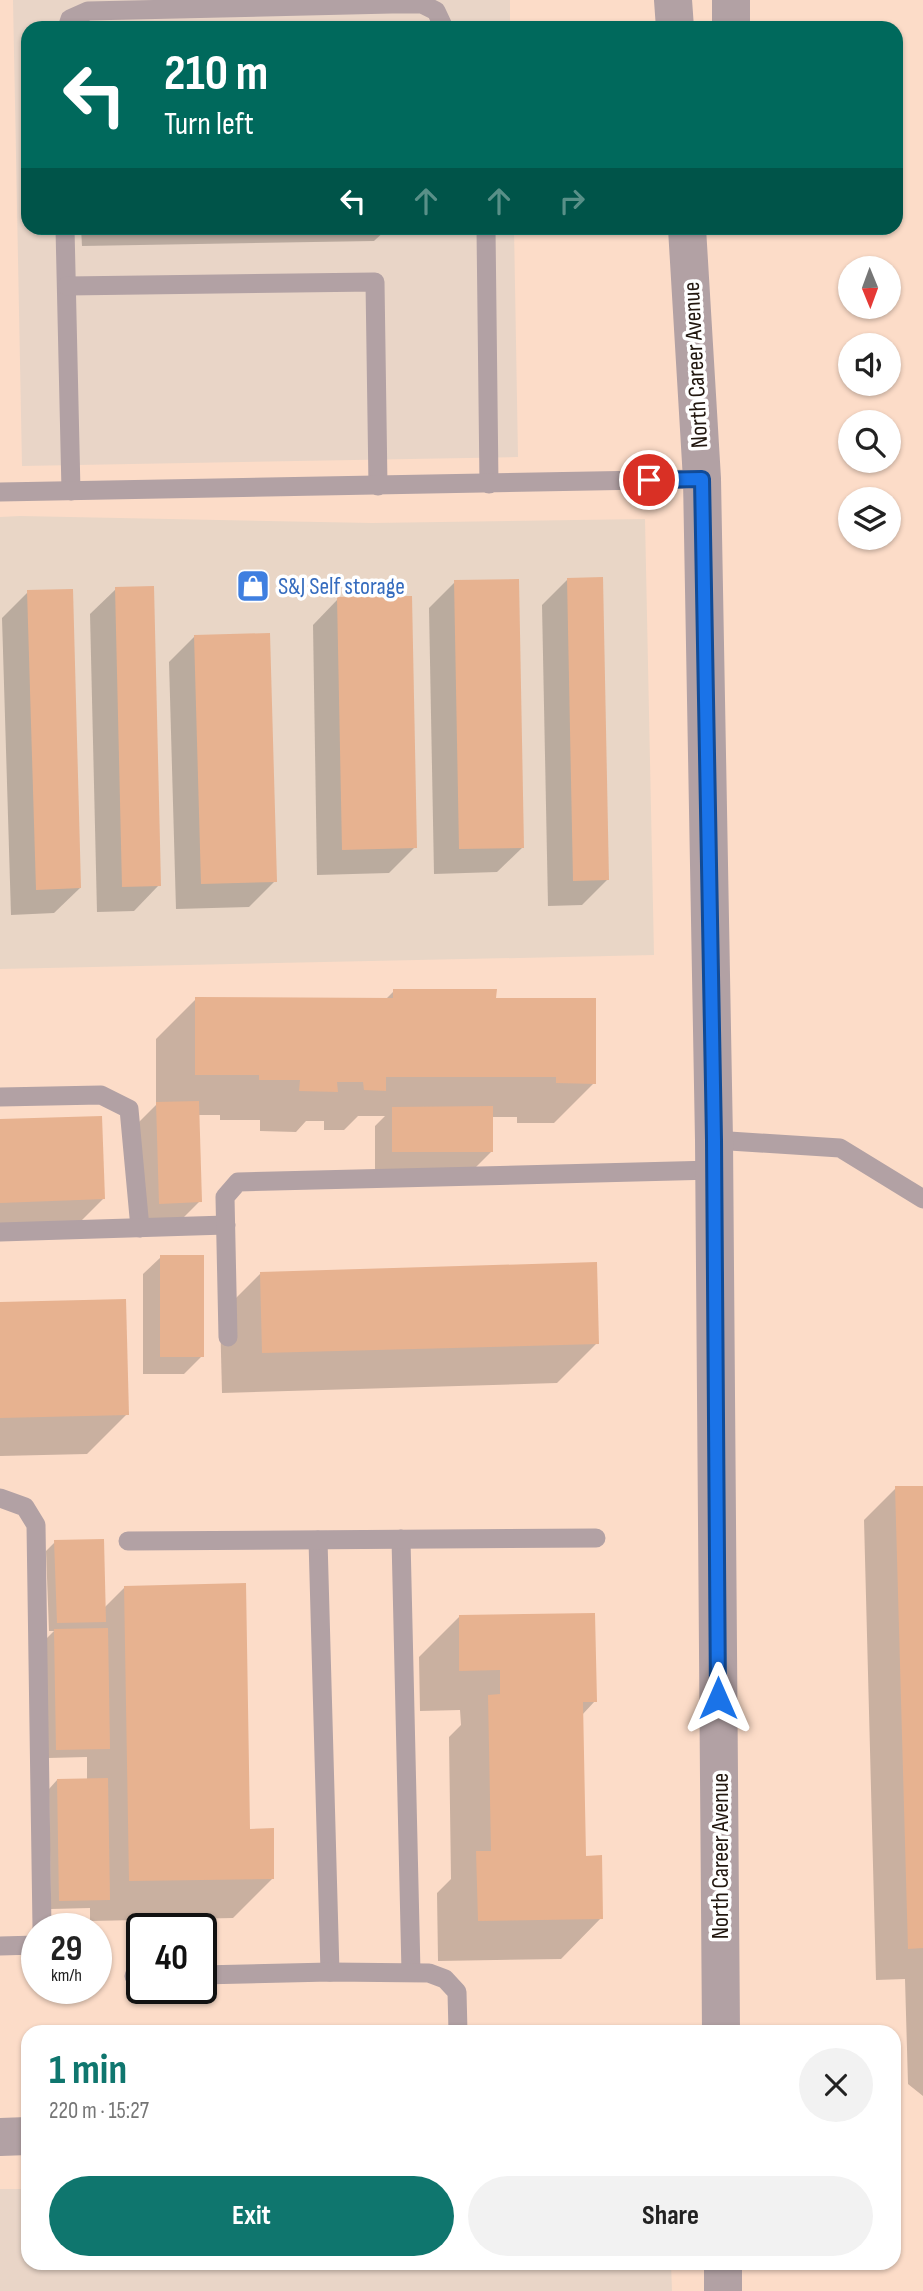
<!DOCTYPE html>
<meta charset="utf-8">
<style>
:root{--surface:#fff;--page:#f2f2f2;--text:#222;--muted:#767676;--accent:#0f766e}
body{margin:0;font-family:"Sofia Sans Condensed",sans-serif;background:var(--page);color:var(--text);height:100vh;display:flex;flex-direction:column;font-size:26px;white-space:nowrap}
*{box-sizing:border-box;margin:0}
p{font-size:23px;color:var(--muted)}
.icon{flex:none;width:38px;height:38px;fill:none;stroke:currentColor;stroke-width:2;stroke-linecap:round;stroke-linejoin:round}
.map{position:relative;flex:1;overflow:hidden}
.panel{position:absolute;left:21px;top:2025px;width:880px;height:245px;display:flex;flex-direction:column;background:var(--surface);border-radius:21px;box-shadow:0 2px 5px #0004}
.panel>*{flex:none}
.banner{position:absolute;left:21px;top:21px;width:882px;height:214px;border-radius:21px;box-shadow:0 2px 5px #0004;background:#00695c;color:#fff;overflow:hidden}
.needle{width:46px;rotate:179deg}
.buttons{position:absolute;left:838px;top:256px;display:grid;gap:14px}
.buttons a{display:grid;place-items:center;width:63px;height:63px;border-radius:50%;background:var(--surface);box-shadow:0 2px 5px #0004;font-size:35px}
.speed{position:absolute;left:21px;top:1913px;display:flex;gap:14px;font-size:35px;font-weight:700;text-align:center}
.speed>*{display:grid;place-content:center;width:91px;height:91px;border-radius:50%;background:var(--surface);box-shadow:0 2px 5px #0004;line-height:1}
.speed small{font-size:18px;font-weight:400}
.speed .limit{border:4px solid #111;border-radius:10px;background:#fff;color:#111}
.pin{position:absolute;display:grid;place-items:center;width:60px;height:60px;color:#fff;margin:-30px;border:4px solid #fff;border-radius:50%;box-shadow:0 2px 7px #0007}
.me{position:absolute;width:77px;margin:-38px;rotate:0deg;stroke-linejoin:round;filter:drop-shadow(0 0 5px #0008)}
.turn{display:flex;align-items:center;gap:24px;height:147px;padding:0 28px;font-size:32px}
.turn .icon{width:91px;height:91px;stroke-width:2.5}
.turn b{display:block;font-size:49px;line-height:60px}
.lanes{display:flex;align-items:center;height:66px;padding:0 28px;background:#0003;justify-content:center;gap:35px;direction:ltr}
.lanes .off{opacity:.35}
.round{display:grid;place-items:center;flex:none;width:74px;height:74px;border-radius:37px;background:var(--page)}
.summary{display:flex;align-items:center;justify-content:space-between;height:119px;padding:0 28px}
h1{font-size:42px;font-weight:700;line-height:52px;color:var(--accent)}
.button{display:flex;gap:14px;margin-top:auto;padding:14px 28px}
.button a{flex:1;height:80px;border-radius:42px;background:var(--accent);color:#fff;font-size:28px;font-weight:700;line-height:80px;text-align:center}
.button a+a{background:var(--page);color:var(--text)}
.map>svg:first-child{display:block}
.commercial{fill:#e9d5c7}
.industrial{fill:#e9d6c6}
.shadow{fill:#0003}
.building{fill:#e7b290}
.lines{fill:none;stroke-linecap:round;stroke-linejoin:round}
.service{stroke:#b2a1a4;stroke-width:19}
.tertiary{stroke:#b2a1a4;stroke-width:38}
.route-casing{stroke:#114b97;stroke-width:18}
.route{stroke:#1a73e8;stroke-width:12}
.labels{text-anchor:middle;stroke-width:7;stroke-linejoin:round;paint-order:stroke}
.street-label{font-size:24px;fill:#22170f;stroke:#fff}
.shop-label{font-size:24px;fill:#366cbe;stroke:#fff;text-anchor:start}
</style>
<div class="map">
<svg width="923" height="2291" viewBox="0 0 923 2291">
<rect width="100%" height="100%" fill="#fcdcc8"/>
<!-- commercial -->
<g class="commercial">
<path d="M13,0H510V28H28V228H514L518,457L22,466Z"/>
<path d="M0,2189H28V2263H671L672,2291H0Z"/>
</g>
<!-- industrial -->
<path class="industrial" d="M20,516L372,523L645,519L654,955L0,969V517Z"/>
<!-- shadow -->
<g class="shadow">
<path d="M81,228H388L374,241L82,246Z"/>
<path d="M568,579L608,879L582,905L548,906L542,605Z"/>
<path d="M455,582L523,847L497,872L434,874L429,608Z"/>
<path d="M116,589L159,885L134,911L97,912L90,614Z"/>
<path d="M28,592L80,888L54,913L11,915L2,618Z"/>
<path d="M338,599L415,847L389,873L317,875L313,625Z"/>
<path d="M195,636L275,881L249,907L176,909L169,662Z"/>
<path d="M394,991L494,1000L594,1083L554,1123H517V1117H492V1151L474,1169H375V1126L385,1116H358L344,1130H324V1121H306L296,1132L260,1131V1120H220V1115H198L200,1201L182,1219L142,1221L139,1122L156,1105V1039L196,999H386Z"/>
<path d="M0,1120L103,1199L78,1224L0,1227Z"/>
<path d="M161,1257L202,1356L184,1374H143V1274Z"/>
<path d="M260,1274L597,1343L557,1383L222,1393L220,1314Z"/>
<path d="M0,1303L127,1414L87,1454L0,1456Z"/>
<path d="M923,1487V2096L908,2084L905,1979L876,1980L864,1520L896,1488Z"/>
<path d="M55,1542L104,1608L125,1587L273,1878L233,1918L90,1921V1908L51,1909L49,1789L57,1780H87V1757L48,1758L46,1639L54,1631H49L46,1551Z"/>
<path d="M459,1617L595,1701L582,1715L585,1858L601,1918L561,1959L438,1961L437,1893L451,1879L449,1737L461,1725L460,1710L420,1711L419,1657Z"/>
</g>
<!-- building -->
<g class="building">
<path d="M603,577L609,880L573,881L567,578Z"/>
<path d="M519,579L524,848L459,849L454,580Z"/>
<path d="M154,586L161,886L122,887L115,587Z"/>
<path d="M73,589L81,888L36,890L27,590Z"/>
<path d="M412,596L417,848L342,850L337,597Z"/>
<path d="M270,633L277,882L201,884L194,635Z"/>
<path d="M393,989H497L496,998H596V1084L556,1083V1077H386V1091L364,1090L363,1082H337L338,1092L299,1091L300,1080H259V1075H195V997L393,998Z"/>
<path d="M199,1101L202,1202L159,1204L156,1102Z"/>
<path d="M493,1106V1152H392V1107Z"/>
<path d="M102,1116L105,1199L0,1203V1119Z"/>
<rect x="160" y="1255" width="44" height="102"/>
<path d="M597,1262L599,1344L262,1353L260,1272Z"/>
<path d="M126,1299L129,1415L0,1418V1302Z"/>
<path d="M895,1486H923V1948L908,1949Z"/>
<path d="M104,1539L106,1622L57,1623L54,1540Z"/>
<path d="M246,1583L250,1829L274,1828V1879L129,1881L124,1586Z"/>
<path d="M595,1613L597,1702H583L586,1856L602,1855L603,1919L478,1921L476,1851H491L488,1695L500,1694V1670L459,1671V1615Z"/>
<path d="M108,1628L110,1749L56,1750L54,1629Z"/>
<path d="M108,1778L110,1900L59,1901L57,1779Z"/>
</g>
<g class="lines">
<!-- service -->
<g class="service">
<path d="M67,28L70,19L88,11L392,4H422L436,11L444,28"/>
<path d="M65,228L71,491"/>
<path d="M486,228L489,484"/>
<path d="M67,286L375,282L378,486"/>
<path d="M0,492L702,479"/>
<path d="M0,1097L101,1095L129,1109L140,1228"/>
<path d="M714,1140L840,1148L923,1199"/>
<path d="M0,1232L226,1225"/>
<path d="M228,1337L225,1197L238,1182L714,1170"/>
<path d="M0,1498L25,1507L36,1525L42,1928"/>
<path d="M401,1539L411,1972"/>
<path d="M318,1540L330,1972"/>
<path d="M128,1541L596,1538"/>
<path d="M0,1946L37,1945"/>
<path d="M201,1975L330,1972L429,1973L445,1979L457,1992L458,2032"/>
<path d="M134,1976H142"/>
</g>
<!-- tertiary -->
<g class="tertiary">
<path d="M673,0L675,28"/>
<path d="M731,28V0"/>
<path d="M687,228L702,479L714,1140L721,2032"/>
<path d="M0,2137L28,2136"/>
<path d="M723,2263V2291"/>
</g>
</g>
<g class="lines">
<defs>
<path id="route" d="M649,480L702,479L714,1140L718,1698"/>
</defs>
<!-- route casing -->
<use href="#route" class="route-casing"/>
<!-- route -->
<use href="#route" class="route"/>
</g>
<!-- icons -->
<defs>
<symbol id="shop-square" viewBox="-11 -11 22 22"><rect x="-9" y="-9" width="18" height="18" rx="4" fill="#3f7fe0" stroke="#fff"/><path d="M-5-2.5h2.3a2.7 3.5 0 0 1 5.4 0H5L5.5 6h-11ZM-1.5-2.5h3a1.5 2.3 0 0 0-3 0Z" fill="#fff"/></symbol>
</defs>
<g fill-rule="evenodd">
<use href="#shop-square" x="234" y="567" width="38" height="38"/>
</g>
<g class="labels">
<!-- street labels -->
<g class="street-label">
<text transform="translate(695 365) rotate(-93)" y="8">North Career Avenue</text>
<text transform="translate(720 1856) rotate(-90)" y="8">North Career Avenue</text>
</g>
<!-- shop labels -->
<g class="shop-label">
<text x="278" y="594">S&amp;J Self storage</text>
</g>
</g>
</svg>
<div class="buttons">
<a><svg class="needle" viewBox="-14 -14 28 28"><path d="M0-13l5 13h-10z" fill="#e53935"/><path d="M0 13l5-13h-10z" fill="#767676"/></svg></a>
<a><svg class="icon" aria-label="sound" viewBox="0 0 24 24"><path d="M4 9h4l5-4v14l-5-4H4zM17 9q2 3 0 6"/></svg></a>
<a><svg class="icon" aria-label="search" viewBox="0 0 24 24"><circle cx="10" cy="10" r="6"/><path d="M15 15l6 6"/></svg></a>
<a><svg class="icon" aria-label="layers" viewBox="0 0 24 24"><path d="M12 4l9 5-9 5-9-5zM3 14l9 5 9-5"/></svg></a>
</div>
<div class="speed"><div>29<small>km/h</small></div><div class="limit">40</div></div>
<div class="pin" style="left:649px;top:480px;background:#d93025"><svg class="icon" aria-label="arrive" viewBox="0 0 24 24"><path d="M6 21V4h12l-3 4 3 4H6"/></svg></div>
<svg class="me" style="left:718px;top:1698px" viewBox="-20 -20 40 40"><path d="M0-17L14 15 0 8-14 15z" fill="#1a73e8" stroke="#fff" stroke-width="4"/></svg>
<div class="banner">
<div class="turn"><svg class="icon" aria-label="left" viewBox="0 0 24 24"><path d="M17 20v-9H6M10 6l-5 5 5 5"/></svg><div><b>210 m</b>Turn left</div></div>
<div class="lanes"><svg class="icon" aria-label="left" viewBox="0 0 24 24"><path d="M17 20v-9H6M10 6l-5 5 5 5"/></svg><svg class="icon off" aria-label="ahead" viewBox="0 0 24 24"><path d="M12 20V5M6 11l6-6 6 6"/></svg><svg class="icon off" aria-label="ahead" viewBox="0 0 24 24"><path d="M12 20V5M6 11l6-6 6 6"/></svg><svg class="icon off" aria-label="right" viewBox="0 0 24 24"><path d="M7 20v-9h11M14 6l5 5-5 5"/></svg></div>
</div>
<section class="panel">
<div class="summary"><div><h1>1 min</h1><p>220 m · 15:27</p></div><a class="round"><svg class="icon" aria-label="close" viewBox="0 0 24 24"><path d="M6 6l12 12M18 6L6 18"/></svg></a></div>
<div class="button"><a>Exit</a><a>Share</a></div>
</section>
</div>
